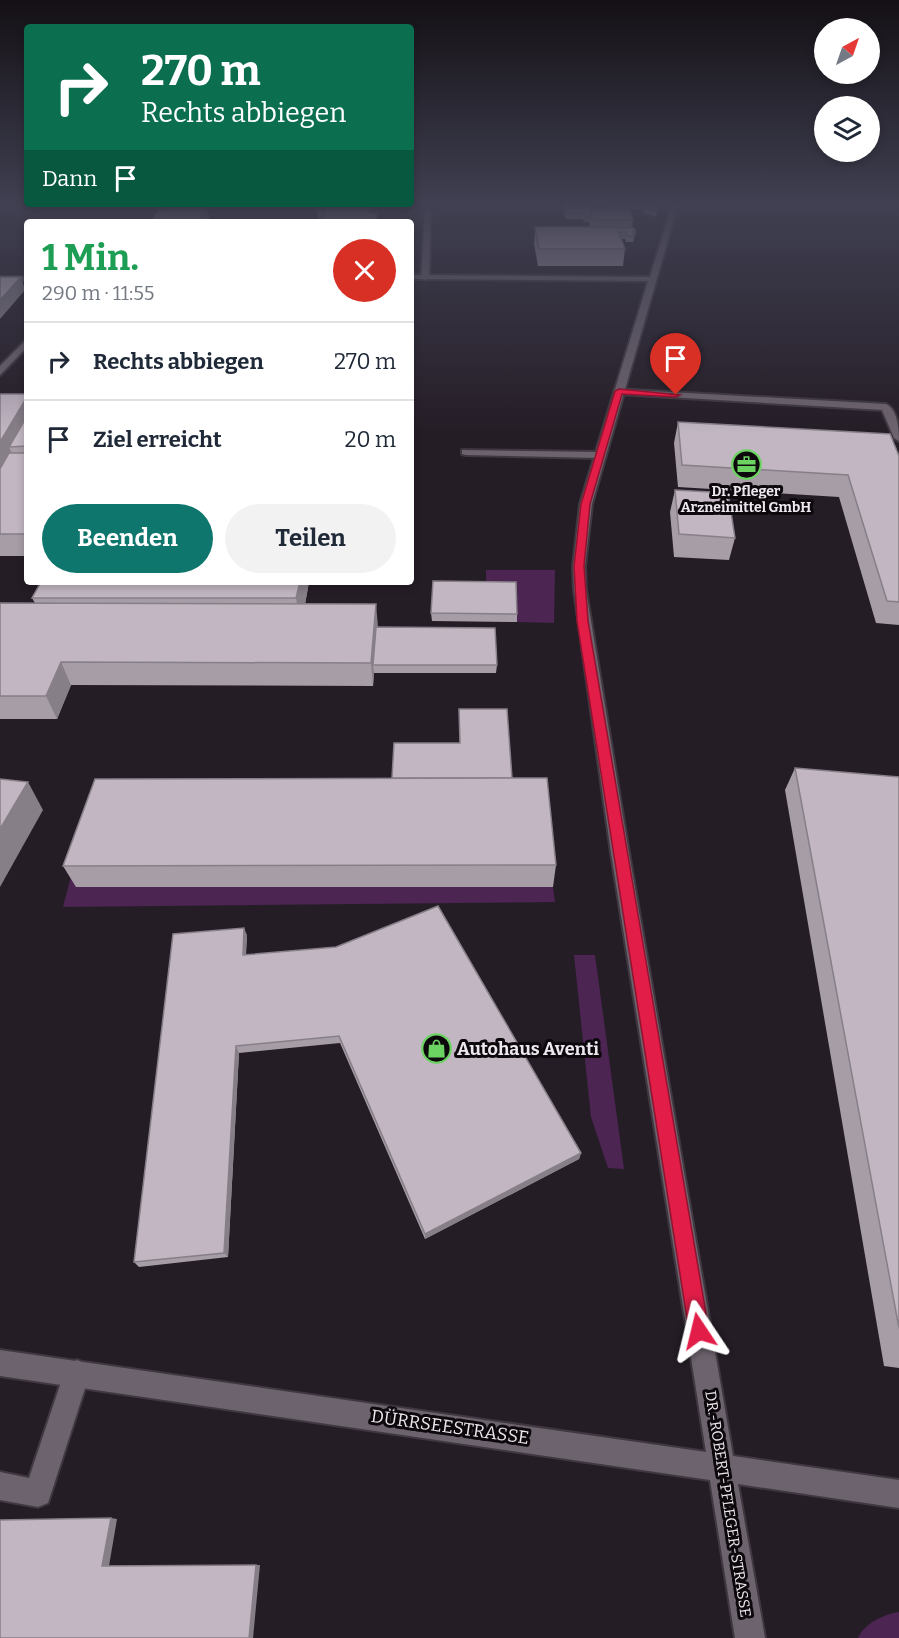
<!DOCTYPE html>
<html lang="de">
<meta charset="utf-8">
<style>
:root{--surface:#fff;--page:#f2f2f3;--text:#1f2937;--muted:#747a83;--line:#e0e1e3;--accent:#0f766e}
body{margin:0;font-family:Bitter,serif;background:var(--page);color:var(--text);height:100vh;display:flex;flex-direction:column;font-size:22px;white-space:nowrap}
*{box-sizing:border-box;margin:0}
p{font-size:20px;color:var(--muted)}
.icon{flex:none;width:33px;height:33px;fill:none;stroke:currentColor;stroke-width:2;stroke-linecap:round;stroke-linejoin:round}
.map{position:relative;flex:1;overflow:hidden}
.drawer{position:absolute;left:24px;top:219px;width:390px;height:366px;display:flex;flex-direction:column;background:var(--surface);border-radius:6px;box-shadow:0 3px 9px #0003}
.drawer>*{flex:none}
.banner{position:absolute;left:24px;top:24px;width:390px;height:183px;border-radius:6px;box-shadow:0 3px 9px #0003;background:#0b6e4f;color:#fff;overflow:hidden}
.needle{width:39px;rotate:40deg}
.tools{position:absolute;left:814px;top:18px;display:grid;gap:12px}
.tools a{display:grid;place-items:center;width:66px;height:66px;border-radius:50%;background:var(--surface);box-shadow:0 3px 9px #0003;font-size:30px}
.pin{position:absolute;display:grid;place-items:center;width:51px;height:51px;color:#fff;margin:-62px -26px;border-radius:50% 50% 50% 0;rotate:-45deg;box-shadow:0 0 6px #0007}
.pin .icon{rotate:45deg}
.me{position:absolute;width:66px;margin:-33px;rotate:350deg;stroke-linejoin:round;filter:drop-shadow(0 0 4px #0008)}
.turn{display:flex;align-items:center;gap:21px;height:126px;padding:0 18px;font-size:27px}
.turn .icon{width:78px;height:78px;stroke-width:2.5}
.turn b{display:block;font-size:42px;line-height:51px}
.then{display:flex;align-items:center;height:57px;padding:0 18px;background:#0003;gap:12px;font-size:22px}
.round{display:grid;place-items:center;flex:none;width:63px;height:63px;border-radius:32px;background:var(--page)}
.head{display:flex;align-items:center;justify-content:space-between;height:102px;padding:0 18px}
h1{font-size:36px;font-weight:700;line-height:45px;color:#1e9e55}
.primary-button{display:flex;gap:12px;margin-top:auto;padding:12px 18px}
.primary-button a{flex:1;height:69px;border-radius:36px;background:var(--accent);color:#fff;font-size:24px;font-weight:700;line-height:69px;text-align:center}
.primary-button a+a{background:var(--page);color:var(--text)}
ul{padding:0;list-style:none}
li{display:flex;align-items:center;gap:18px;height:78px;padding:0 18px;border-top:2px solid var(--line)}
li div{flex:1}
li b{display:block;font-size:22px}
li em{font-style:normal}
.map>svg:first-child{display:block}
.green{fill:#4c2553}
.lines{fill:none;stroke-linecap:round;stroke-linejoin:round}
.service-casing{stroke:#3f3840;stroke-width:4}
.minor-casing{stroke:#3f3840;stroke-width:4}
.service{fill:#6d636e;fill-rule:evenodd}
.minor{fill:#6d636e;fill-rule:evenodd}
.wall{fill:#a69da7}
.shaded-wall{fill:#877f88}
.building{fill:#c1b6c2;stroke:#877f88;stroke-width:1.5}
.route{fill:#e11d48;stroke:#92132f;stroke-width:1.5}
.labels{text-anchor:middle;stroke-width:6;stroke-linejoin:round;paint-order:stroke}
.far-poi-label{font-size:14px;font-weight:bold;fill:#ede7ee;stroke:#0c080c}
.street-label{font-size:15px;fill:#ede7ee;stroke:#0c080c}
.near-poi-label{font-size:18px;font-weight:bold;fill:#ede7ee;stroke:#0c080c;text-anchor:start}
.near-street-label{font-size:18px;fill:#ede7ee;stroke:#0c080c}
</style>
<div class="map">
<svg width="899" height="1638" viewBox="0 0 899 1638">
<rect width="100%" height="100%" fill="#251d26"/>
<!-- green -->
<g class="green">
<path d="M486,570H555L554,623L517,622L515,590H486Z"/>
<path d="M91,800L553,887L555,902L63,907Z"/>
<path d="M574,955H595L624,1169L608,1168L591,1117Z"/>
<path d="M899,1612V1638H858C864,1623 885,1614 899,1612Z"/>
</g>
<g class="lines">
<defs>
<g id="service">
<path d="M428,211L431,213L429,278L425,280L421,278L425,213Z"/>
<path d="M27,339V347L0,375V366Z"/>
<path d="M616,389L886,404C898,410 899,429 899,441L894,438L882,410L619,394L614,391Z"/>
<path d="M462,450L600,452L605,455L600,458L466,455L462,454Z"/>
<path d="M77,1360L86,1364L90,1373L48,1503L38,1507L0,1500V1472L29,1478L64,1373L68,1364Z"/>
</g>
<g id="minor">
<path d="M672,205H678L592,504L585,566L586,590L629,853L733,1456L899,1480V1508L738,1484L765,1638H735L710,1480L0,1376V1350L706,1452L611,853L574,590L573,566L580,504L648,281L411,279V275L650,277Z"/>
<rect x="0" y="277" width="27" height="4"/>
</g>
</defs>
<!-- service casing -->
<use href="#service" class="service-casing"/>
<!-- minor casing -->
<use href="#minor" class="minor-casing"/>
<!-- service -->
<use href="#service" class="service"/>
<!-- minor -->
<use href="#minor" class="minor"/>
</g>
<!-- wall -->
<g class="wall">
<path d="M13,205H116L114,207L13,206Z"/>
<path d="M370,205V213H377V222H321L322,221H318L317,209Z"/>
<path d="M564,205H584L589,208H614L613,205H640V209H626L633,220L632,228L636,232L633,242H626L625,239H621L625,249L623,266H538L534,244L535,227H590L589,222H584L583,219H566L563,209Z"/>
<path d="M643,206L657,212L656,217L642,212Z"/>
<rect x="0" y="394" width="27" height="162"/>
<path d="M678,422L899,456V625L876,623L839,497L678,487L674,443Z"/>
<path d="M675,490L735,538L729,560L674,557L670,512Z"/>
<path d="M41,582H309L305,604L497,665L496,673H374L373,686L71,685L57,719H0V603H35L32,598Z"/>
<path d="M431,613L517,614V622L432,621Z"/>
<path d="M795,768L899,777V1368L884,1366L785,790Z"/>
<path d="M512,778L556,865L553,887H76L63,866Z"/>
<path d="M247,935L246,955L581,1153L579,1159L425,1239L340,1043L239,1053L228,1257L139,1267L134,1262Z"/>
</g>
<!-- shaded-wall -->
<g class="shaded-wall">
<path d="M207,206L210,222H198Z"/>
<path d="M21,277L25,290L0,319V300Z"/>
<path d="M27,397V440L9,447L15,461L0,481V442Z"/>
<path d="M300,582H309L301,627L296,598Z"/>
<path d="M376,604L378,627L374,665H373L374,673L373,686L371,663Z"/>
<path d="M61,662L71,685L57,719L46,696Z"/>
<path d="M28,782L43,810L0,887V829Z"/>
<path d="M244,928L247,935L245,962L243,955Z"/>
<path d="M236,1046L239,1053L228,1257L224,1253Z"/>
<path d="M581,1153L579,1159L425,1239V1234Z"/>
<path d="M111,1518L117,1519L109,1566H102Z"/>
<path d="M256,1565H260L253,1638H249Z"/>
</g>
<!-- building -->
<g class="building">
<path d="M318,205H370L368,213H377L375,222H321L325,209H317Z"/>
<path d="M564,205H584L589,208H625L627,211H590L589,217L585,216L584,213H567Z"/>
<path d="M162,206H207L198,222H150Z"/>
<path d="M643,206H658L656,211Z"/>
<path d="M590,211H630L633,220H593Z"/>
<path d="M535,227H617L625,249H539Z"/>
<path d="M617,228H634L636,232H633L634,236H627L626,232H619Z"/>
<path d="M0,277H21L0,300Z"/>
<path d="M0,394H27V397L0,442Z"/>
<path d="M27,416V446L9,447Z"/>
<path d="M678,422L890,434L899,456V602L887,601L848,475L682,465Z"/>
<path d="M9,453H27V534H0V469Z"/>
<path d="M675,490L728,493L735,538L679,534Z"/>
<path d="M433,581L516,582L517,614L431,613Z"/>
<path d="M41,582H300L296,598H32Z"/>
<path d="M0,603L376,604L371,663L61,662L46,696H0Z"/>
<path d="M376,627L495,628L497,665H373Z"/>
<path d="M459,709H507L512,778H392L394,743H460Z"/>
<path d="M795,768L899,777V1328Z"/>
<path d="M547,778L556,865L63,866L95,779Z"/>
<path d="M0,779L28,782L0,829Z"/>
<path d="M438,906L581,1153L425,1234L339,1036L236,1046L224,1253L134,1262L173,934L244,928L243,955L336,947Z"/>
<path d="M111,1518L102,1566L256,1565L249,1638H0V1520Z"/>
</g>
<!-- sky -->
<linearGradient id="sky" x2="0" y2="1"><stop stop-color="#141015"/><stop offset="0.47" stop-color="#404052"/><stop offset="1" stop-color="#404052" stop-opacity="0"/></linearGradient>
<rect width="899" height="434" fill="url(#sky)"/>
<!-- route -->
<path class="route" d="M619,389L680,395L676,397L622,394L590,504L584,566L588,621L709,1331L706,1338L699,1341L692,1338L689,1331L577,621L574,566L581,504L615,391Z"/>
<!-- icons -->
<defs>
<symbol id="office-ring" viewBox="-11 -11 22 22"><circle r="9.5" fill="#0c080c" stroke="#6cd362" stroke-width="1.5"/><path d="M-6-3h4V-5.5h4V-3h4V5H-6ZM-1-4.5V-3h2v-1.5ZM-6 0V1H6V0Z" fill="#6cd362"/></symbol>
<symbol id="shop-ring" viewBox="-11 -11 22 22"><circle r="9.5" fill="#0c080c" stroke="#6cd362" stroke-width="1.5"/><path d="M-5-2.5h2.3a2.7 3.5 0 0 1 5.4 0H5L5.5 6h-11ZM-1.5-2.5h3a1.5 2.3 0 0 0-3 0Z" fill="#6cd362"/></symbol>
</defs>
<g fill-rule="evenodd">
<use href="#office-ring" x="730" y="448" width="33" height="33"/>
<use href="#shop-ring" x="420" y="1032" width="33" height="33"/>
</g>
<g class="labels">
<!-- far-poi labels -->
<g class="far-poi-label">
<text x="746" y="496">Dr. Pfleger<tspan x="746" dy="16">Arzneimittel GmbH</tspan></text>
</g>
<!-- street labels -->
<g class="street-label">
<text transform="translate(728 1504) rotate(81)" y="5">DR.-ROBERT-PFLEGER-STRASSE</text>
</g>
<!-- near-poi labels -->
<g class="near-poi-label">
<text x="457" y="1055">Autohaus Aventi</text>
</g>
<!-- near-street labels -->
<g class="near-street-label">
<text transform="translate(450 1427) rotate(8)" y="6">DÜRRSEESTRASSE</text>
</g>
</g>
</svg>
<div class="tools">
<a><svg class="needle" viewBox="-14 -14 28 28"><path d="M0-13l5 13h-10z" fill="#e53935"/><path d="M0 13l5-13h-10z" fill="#747a83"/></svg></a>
<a><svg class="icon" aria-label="layers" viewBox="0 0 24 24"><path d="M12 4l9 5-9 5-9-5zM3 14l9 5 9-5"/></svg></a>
</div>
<div class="pin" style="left:676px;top:395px;background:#d93025"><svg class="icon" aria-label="arrive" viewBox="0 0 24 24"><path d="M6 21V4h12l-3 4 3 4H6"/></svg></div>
<svg class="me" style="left:699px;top:1331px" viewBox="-20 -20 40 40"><path d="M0-17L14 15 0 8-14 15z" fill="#e11d48" stroke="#fff" stroke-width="4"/></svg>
<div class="banner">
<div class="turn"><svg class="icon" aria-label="right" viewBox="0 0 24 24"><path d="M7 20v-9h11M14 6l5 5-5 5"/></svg><div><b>270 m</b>Rechts abbiegen</div></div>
<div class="then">Dann<svg class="icon" aria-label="arrive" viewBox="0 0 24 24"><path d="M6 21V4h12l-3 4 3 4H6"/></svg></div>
</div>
<section class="drawer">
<div class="head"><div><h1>1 Min.</h1><p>290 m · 11:55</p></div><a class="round" style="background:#d93025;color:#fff"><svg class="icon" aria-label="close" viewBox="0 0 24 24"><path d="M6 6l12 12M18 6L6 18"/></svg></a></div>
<ul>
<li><svg class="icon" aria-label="right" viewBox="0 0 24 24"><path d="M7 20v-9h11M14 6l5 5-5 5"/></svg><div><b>Rechts abbiegen</b></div><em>270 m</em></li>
<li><svg class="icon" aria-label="arrive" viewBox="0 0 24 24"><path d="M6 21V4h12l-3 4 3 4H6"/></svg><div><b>Ziel erreicht</b></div><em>20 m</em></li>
</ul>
<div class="primary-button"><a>Beenden</a><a>Teilen</a></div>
</section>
</div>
